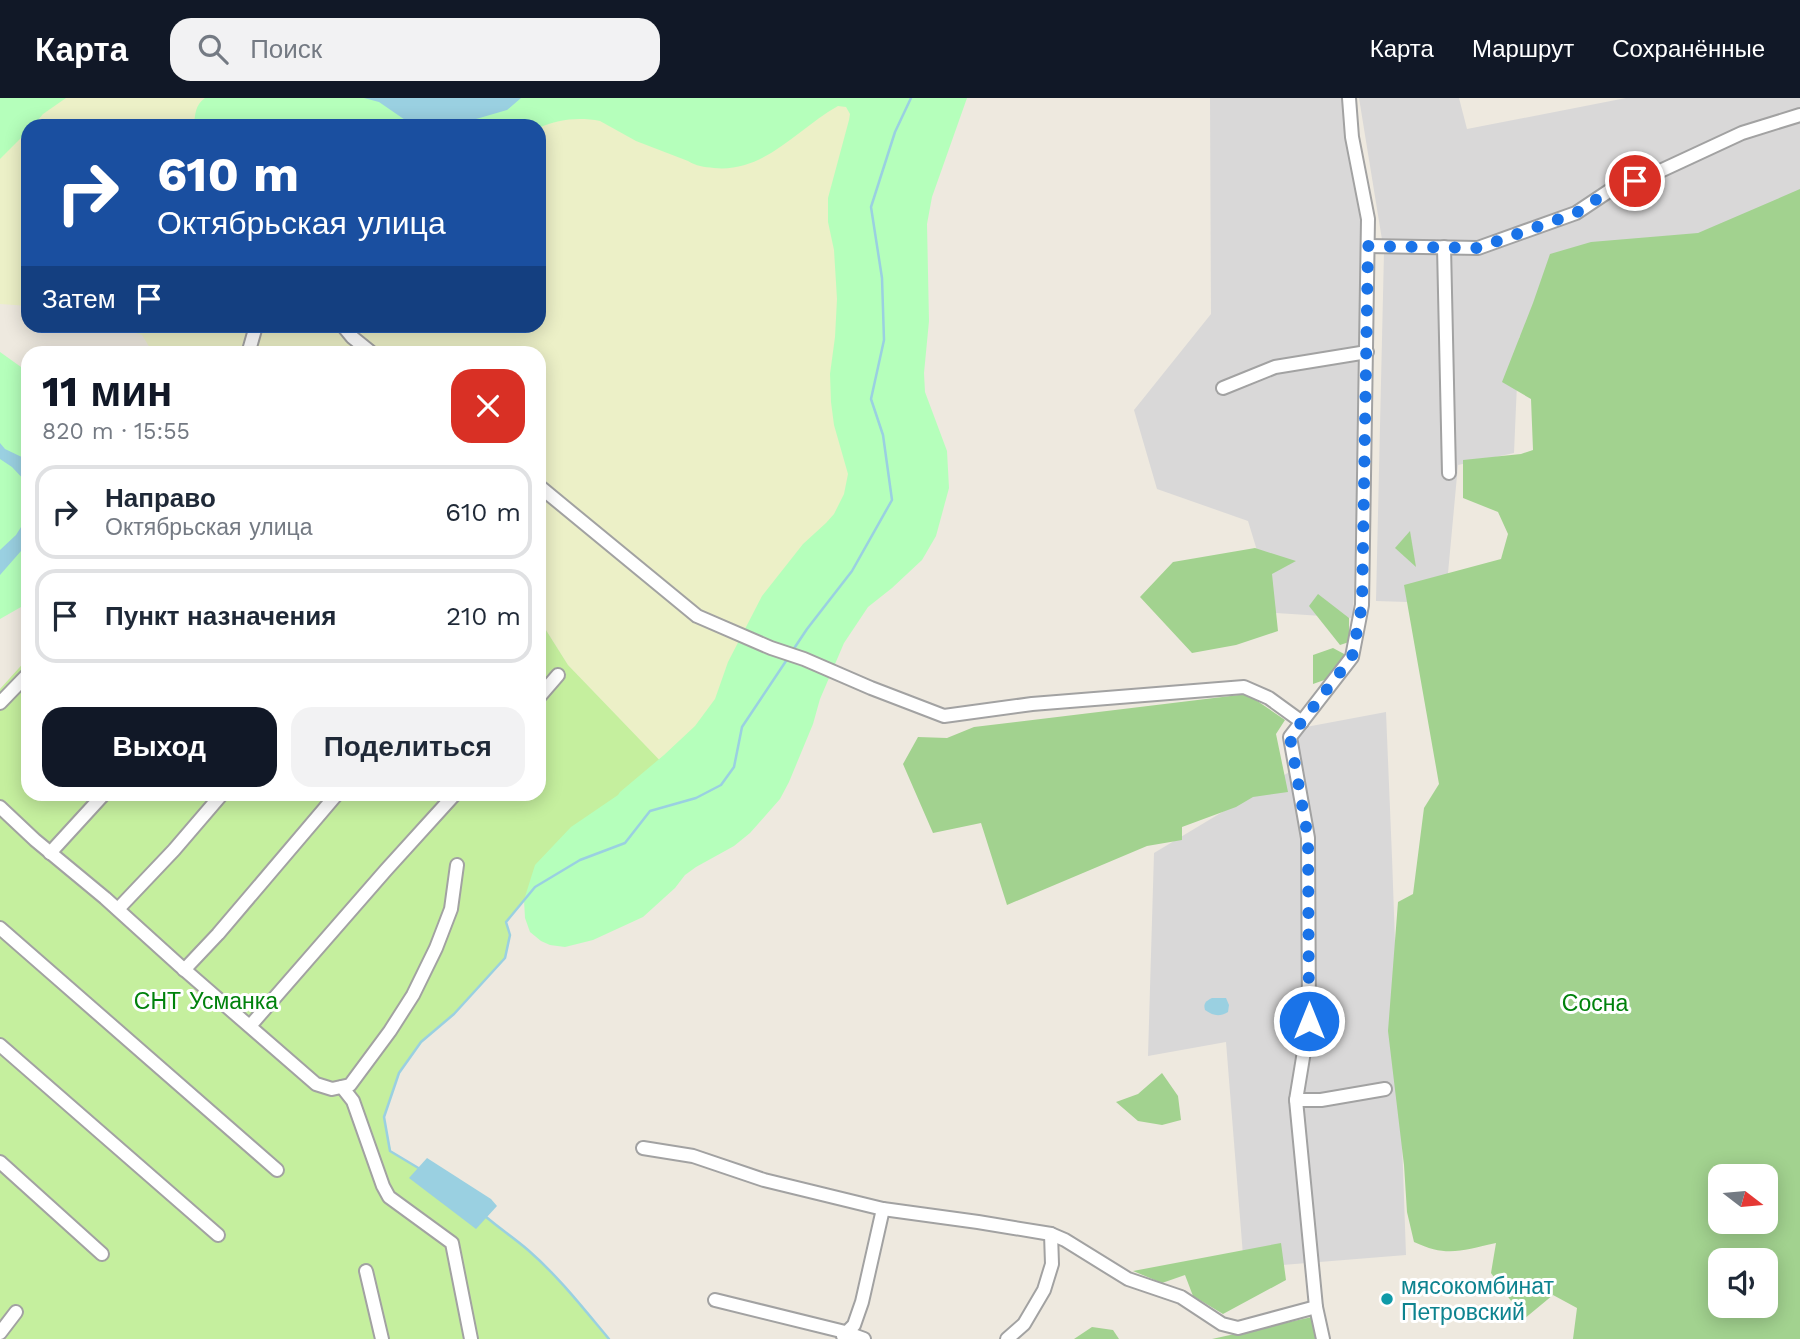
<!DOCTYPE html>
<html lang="ru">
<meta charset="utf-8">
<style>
:root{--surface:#fff;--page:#f2f2f3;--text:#1f2937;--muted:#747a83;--line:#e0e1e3;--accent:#111827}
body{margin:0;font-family:"Work Sans",sans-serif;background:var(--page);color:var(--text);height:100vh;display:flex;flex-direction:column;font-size:26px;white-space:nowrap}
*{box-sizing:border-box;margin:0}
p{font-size:23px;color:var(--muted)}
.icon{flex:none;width:38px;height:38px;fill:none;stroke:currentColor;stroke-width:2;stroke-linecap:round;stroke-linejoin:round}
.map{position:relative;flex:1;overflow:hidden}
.drawer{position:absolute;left:21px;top:248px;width:525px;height:455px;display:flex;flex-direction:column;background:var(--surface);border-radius:21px;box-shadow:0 4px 18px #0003}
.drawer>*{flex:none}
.hud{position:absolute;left:21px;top:21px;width:525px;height:214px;border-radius:21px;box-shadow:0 4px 18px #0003;background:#1a4fa0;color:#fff;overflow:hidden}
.needle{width:46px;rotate:106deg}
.buttons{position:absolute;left:1708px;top:1066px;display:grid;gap:14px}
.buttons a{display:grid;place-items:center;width:70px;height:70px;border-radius:14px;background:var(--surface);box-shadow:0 4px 18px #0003;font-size:35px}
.pin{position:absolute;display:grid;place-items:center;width:60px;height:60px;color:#fff;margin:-30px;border:4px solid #fff;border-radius:50%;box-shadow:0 2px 7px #0007}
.me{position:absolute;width:77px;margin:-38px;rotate:0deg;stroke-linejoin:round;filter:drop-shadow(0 0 5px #0008)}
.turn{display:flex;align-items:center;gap:24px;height:147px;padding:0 21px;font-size:32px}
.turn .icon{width:91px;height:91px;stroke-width:2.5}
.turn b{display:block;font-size:49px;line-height:60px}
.then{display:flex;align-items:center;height:66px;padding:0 21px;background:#0003;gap:14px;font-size:26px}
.round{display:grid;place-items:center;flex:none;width:74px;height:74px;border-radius:21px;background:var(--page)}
.head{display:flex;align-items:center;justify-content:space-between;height:119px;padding:0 21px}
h1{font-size:42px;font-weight:700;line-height:52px;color:var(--accent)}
.primary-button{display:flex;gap:14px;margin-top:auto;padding:14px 21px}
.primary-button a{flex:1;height:80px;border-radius:21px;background:var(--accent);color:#fff;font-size:28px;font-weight:700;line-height:80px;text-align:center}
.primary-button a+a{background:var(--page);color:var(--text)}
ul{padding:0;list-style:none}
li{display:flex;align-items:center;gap:21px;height:94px;margin:0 14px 10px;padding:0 7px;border:4px solid var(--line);border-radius:21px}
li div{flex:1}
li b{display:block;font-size:26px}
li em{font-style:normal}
header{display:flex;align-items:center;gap:42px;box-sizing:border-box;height:98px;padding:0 35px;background:var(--accent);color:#fff}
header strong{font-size:33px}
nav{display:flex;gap:38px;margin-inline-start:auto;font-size:24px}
.search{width:490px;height:63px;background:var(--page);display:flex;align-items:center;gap:18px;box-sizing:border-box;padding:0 24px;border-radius:21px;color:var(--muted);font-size:26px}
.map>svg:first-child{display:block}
.residential{fill:#d9d8d8}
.farmland{fill:#ecf0c7}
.grass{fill:#c5ef9e}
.forest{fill:#a2d28f;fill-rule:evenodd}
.park{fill:#b5ffbb}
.water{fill:#9ad0e1}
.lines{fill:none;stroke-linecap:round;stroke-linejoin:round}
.stream{stroke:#9ad0e1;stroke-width:2.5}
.minor-casing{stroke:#a2a2a2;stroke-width:16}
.minor{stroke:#fff;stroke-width:12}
.route{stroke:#1a73e8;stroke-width:12;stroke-dasharray:0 21.6}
.culture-dot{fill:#0f9aa8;stroke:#fff;stroke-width:2.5}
.labels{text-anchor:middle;stroke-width:6;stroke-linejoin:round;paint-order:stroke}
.park-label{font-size:23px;fill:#00820c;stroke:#fff}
.culture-label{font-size:23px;fill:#0d838f;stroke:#fff;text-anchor:start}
</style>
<header>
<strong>Карта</strong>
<div class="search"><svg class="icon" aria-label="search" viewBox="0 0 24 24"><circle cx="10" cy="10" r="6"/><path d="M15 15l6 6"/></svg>Поиск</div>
<nav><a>Карта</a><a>Маршрут</a><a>Сохранённые</a></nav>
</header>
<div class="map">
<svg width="1800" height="1241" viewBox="0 0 1800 1241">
<rect width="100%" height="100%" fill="#eee9df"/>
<!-- residential -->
<g class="residential">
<path d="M1210,0H1349L1365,168L1353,520L1276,515L1248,423L1157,391L1134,312L1211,216Z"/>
<path d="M1359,0H1459L1467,31L1626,0H1800V95L1519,239L1514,355L1458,367L1447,486L1439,505L1376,503L1384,154Z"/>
<path d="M1386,614L1392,759L1406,1157L1244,1170L1226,944L1148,958L1154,755L1291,673L1290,632Z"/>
</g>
<!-- farmland -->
<g class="farmland">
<path d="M35,0H292L316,28H28V208L0,206V30Z"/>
<path d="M537,0L794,3L886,0L869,363L682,686L568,567L539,521V256L153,255L142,237L113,228H539V28Z"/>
</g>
<!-- grass -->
<path class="grass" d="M539,521L568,567L696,700L535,789L506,824L510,837L505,860L454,916L421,944L399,975L384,1019L391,1053L437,1081L527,1151L558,1181L609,1241H0V591L28,560V696H539Z"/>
<!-- forest -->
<g class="forest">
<path d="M1800,91V1241H1573L1577,1210L1553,1197L1524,1221L1491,1175L1496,1145C1462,1152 1448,1160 1414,1144L1407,1114L1404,1067L1388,933L1398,804L1413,796L1424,710L1439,686L1404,487L1501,461L1508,436L1498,414L1463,400V362L1521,356L1533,352L1531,301L1502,284L1533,205L1550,156L1591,144L1698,135ZM1720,1078H1766V1124H1720ZM1720,1162H1766V1208H1720Z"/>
<path d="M1410,433L1416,469L1395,450Z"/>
<path d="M1255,450L1296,463L1272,476L1278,533L1236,547L1192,555L1140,499L1173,464Z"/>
<path d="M1318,496L1349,520V544L1340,547L1309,508Z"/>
<path d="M1333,550L1346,557L1330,580L1313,586V557Z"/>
<path d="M1247,596L1285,622L1276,636L1288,694L1253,699L1236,709L1182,729V742L1147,748L1007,807L981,725L933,735L903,666L918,639L947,640L974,629Z"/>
<path d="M1162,975L1178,998L1181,1022L1162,1027L1138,1023L1116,1004L1138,996Z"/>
<path d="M1281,1145L1286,1182L1223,1216L1193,1198L1185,1177L1162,1185L1133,1173Z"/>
<path d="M1312,1219L1317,1241H1212Z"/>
<path d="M1092,1229L1113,1232L1119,1241H1074Z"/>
</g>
<!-- park -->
<g class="park">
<path d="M0,0H66L43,16L33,28H28V33L0,61Z"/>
<path d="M205,0H967L932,99L927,126L929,223L924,275L925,294L947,353L949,390L936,438L922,462L892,490L868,509L844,545L820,601L813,626L789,684L780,701L750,735L734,748L696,769L685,777L675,790L643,819L593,842L565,849L550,847L541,843L530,834L525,820L524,802L535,767L571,729L618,697L620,694L664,657L695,628L715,601L728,564L762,498L803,446L826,425L834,416L844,396L848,376L834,327L831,304L830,276L835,239L837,201L834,152L828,124V100L849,22L850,16L846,9L838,8C798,30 765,75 714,70C704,69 696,68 688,63L636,43L600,23C579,19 558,21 539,30V28H194C195,17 195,7 205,0Z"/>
<path d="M0,254L28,274V503L21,509L0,521Z"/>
</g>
<!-- water -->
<g class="water">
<path d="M364,0H521L507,12L452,28L411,26L379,4Z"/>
<path d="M0,345L5,351L28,362V386L12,369L0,361Z"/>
<path d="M28,418V445L0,477V452L16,437Z"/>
<path d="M1212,900H1226L1229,907L1228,914C1219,919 1214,918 1205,912C1203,905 1206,903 1212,900Z"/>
<path d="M427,1060L491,1101L497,1108L476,1131L409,1080Z"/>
</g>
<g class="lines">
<!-- stream -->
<g class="stream">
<path d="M793,552L807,531L852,473L892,402L883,337L871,301L884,242L882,180L871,109L895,34L911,0"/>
<path d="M420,1071L390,1053L384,1019L399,975L421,944L454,916L505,860L510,837L506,824L535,789L580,762L625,745L650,713L696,700L721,687L734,669L742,629L788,560"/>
<path d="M485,1118C499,1130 514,1140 528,1152C558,1178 583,1210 609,1241"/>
</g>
<defs>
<g id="minor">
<path d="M1368,148L1478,150L1576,115L1612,91L1658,74L1742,35L1800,17"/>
<path d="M1444,149L1449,375"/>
<path d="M343,228L352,239L373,256"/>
<path d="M248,256L256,228"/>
<path d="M1223,290L1275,269L1367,254"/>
<path d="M539,388L697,518L771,550L804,561L871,590L944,618L1032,606L1244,589L1269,600L1302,624"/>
<path d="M539,599L558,577"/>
<path d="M0,605L28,576"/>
<path d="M0,709L35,742L105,800L179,867L316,986L332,991L350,987L390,933L413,897L436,850L451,811L457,767"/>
<path d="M50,755L104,696"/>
<path d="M118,811L174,752L222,696"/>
<path d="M0,830L277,1072"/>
<path d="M184,872L218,836L337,696"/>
<path d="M250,928L386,772L455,696"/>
<path d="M0,947L218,1137"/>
<path d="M342,989L353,1003L383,1088L389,1099L452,1145L471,1241"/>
<path d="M1296,1002H1321L1385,991"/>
<path d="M643,1050L693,1058L764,1082L883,1111L978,1124L1051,1136L1065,1142L1128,1181L1181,1199L1222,1226L1238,1230L1316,1209"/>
<path d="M0,1064L102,1156"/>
<path d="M366,1173L382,1241"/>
<path d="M715,1202L845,1234L864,1241"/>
<path d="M0,1235L16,1214"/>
<path d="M843,1238L854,1227L862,1204L883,1111"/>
<path d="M1007,1241L1024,1226L1044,1192L1052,1166L1051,1136"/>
<path d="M1323,1241L1316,1209L1296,1002L1309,923L1308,740L1290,639L1352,559L1362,507L1368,121L1352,39L1349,0"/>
</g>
</defs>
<!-- minor casing -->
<use href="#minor" class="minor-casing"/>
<!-- minor -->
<use href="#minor" class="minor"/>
</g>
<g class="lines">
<!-- route -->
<path class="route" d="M1309,923L1308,740L1290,639L1352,559L1362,507L1368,148L1478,150L1576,115L1612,91L1635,83"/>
</g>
<!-- markers -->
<circle class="culture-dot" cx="1387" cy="1201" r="7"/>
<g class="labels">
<!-- park labels -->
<g class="park-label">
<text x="206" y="911">СНТ Усманка</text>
<text x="1595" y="913">Сосна</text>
</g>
<!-- culture labels -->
<g class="culture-label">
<text x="1401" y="1196">мясокомбинат<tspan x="1401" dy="26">Петровский</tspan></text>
</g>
</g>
</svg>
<div class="buttons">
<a><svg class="needle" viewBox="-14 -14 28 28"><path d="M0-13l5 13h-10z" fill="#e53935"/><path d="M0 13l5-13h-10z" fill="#747a83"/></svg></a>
<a><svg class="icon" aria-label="sound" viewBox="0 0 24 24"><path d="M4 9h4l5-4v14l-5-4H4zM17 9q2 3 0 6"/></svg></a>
</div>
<div class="pin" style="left:1635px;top:83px;background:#d93025"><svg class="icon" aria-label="arrive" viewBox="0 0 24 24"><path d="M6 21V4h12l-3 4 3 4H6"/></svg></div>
<svg class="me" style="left:1309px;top:923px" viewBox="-20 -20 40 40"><circle r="17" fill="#1a73e8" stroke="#fff" stroke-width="3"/><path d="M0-11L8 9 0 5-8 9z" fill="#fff"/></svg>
<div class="hud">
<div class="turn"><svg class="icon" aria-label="right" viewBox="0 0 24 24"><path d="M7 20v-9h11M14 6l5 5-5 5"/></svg><div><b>610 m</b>Октябрьская улица</div></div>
<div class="then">Затем<svg class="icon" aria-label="arrive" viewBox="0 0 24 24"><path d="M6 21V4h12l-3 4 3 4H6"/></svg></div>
</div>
<section class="drawer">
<div class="head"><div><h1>11 мин</h1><p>820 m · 15:55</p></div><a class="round" style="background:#d93025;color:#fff"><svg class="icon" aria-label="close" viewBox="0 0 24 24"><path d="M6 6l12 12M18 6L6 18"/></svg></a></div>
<ul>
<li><svg class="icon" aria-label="right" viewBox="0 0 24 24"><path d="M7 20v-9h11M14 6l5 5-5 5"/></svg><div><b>Направо</b><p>Октябрьская улица</p></div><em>610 m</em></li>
<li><svg class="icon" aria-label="arrive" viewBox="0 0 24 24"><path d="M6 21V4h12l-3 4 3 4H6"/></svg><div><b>Пункт назначения</b></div><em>210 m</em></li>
</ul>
<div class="primary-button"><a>Выход</a><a>Поделиться</a></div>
</section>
</div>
